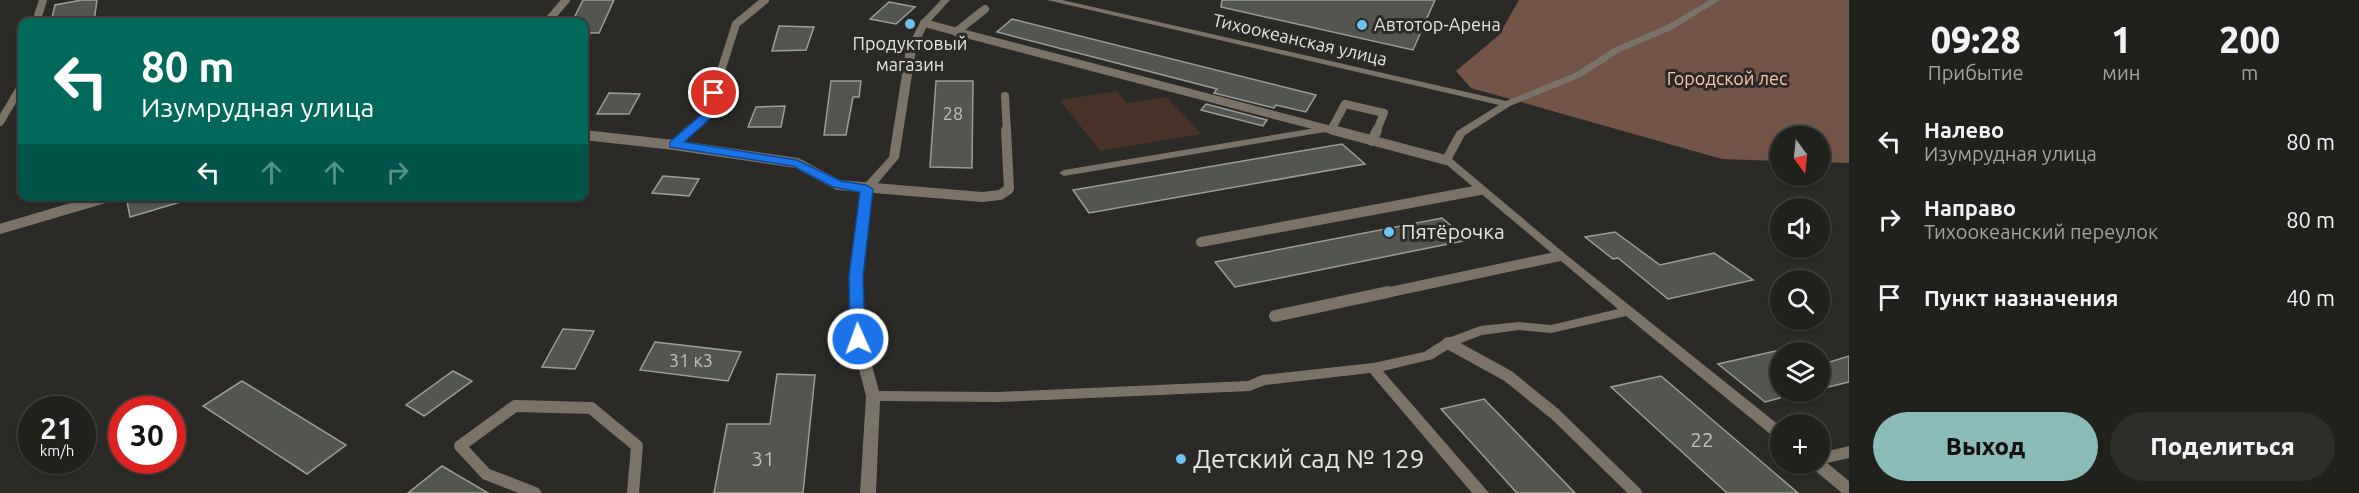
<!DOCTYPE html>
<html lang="ru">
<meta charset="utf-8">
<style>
:root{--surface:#20201c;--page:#2d2d29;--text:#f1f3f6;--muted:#a2a3a3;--line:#3d3e3b;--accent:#8bbbb9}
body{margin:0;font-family:Ubuntu,sans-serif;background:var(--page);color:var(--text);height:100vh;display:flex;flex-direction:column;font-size:22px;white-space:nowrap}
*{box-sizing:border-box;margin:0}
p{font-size:20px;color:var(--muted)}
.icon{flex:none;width:33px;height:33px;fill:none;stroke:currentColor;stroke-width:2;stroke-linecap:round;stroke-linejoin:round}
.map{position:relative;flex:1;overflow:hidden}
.sheet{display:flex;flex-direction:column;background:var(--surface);width:510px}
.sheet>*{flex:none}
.hud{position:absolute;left:18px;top:18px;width:570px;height:183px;border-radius:12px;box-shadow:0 2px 4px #0004,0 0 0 2px var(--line);background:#00695c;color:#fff;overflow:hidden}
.needle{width:39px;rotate:165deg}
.controls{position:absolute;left:1770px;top:126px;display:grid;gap:12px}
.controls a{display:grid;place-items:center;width:60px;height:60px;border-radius:50%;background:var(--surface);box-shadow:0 2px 4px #0004,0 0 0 2px var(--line);font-size:30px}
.speed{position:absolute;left:18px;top:396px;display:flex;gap:12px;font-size:30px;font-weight:700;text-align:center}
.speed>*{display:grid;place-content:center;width:78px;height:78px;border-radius:50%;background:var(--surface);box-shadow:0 2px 4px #0004,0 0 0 2px var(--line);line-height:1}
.speed small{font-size:15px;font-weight:400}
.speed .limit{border:9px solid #d22;background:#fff;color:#111}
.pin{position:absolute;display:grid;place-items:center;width:51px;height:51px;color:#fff;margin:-26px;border:3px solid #fff;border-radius:50%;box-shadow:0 2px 6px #0007}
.me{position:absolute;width:66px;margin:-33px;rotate:358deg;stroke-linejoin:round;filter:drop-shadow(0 0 4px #0008)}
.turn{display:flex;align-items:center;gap:21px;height:126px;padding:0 24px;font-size:27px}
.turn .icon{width:78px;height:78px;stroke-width:2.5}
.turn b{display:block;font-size:42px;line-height:51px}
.lanes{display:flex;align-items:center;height:57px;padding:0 24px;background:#0003;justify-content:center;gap:30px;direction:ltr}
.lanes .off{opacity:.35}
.eta{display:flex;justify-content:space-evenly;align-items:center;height:102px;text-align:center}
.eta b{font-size:36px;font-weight:800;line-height:42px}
.cta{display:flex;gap:12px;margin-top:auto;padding:12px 24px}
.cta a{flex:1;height:69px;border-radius:36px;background:var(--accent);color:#111;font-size:24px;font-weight:800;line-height:69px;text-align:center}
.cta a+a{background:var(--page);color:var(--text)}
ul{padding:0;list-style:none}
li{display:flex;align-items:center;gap:18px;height:78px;padding:0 24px}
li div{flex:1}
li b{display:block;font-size:22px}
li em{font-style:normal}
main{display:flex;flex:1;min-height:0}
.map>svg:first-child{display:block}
.green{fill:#493228}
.forest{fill:#735548}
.building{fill:#535550;stroke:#9b9e98;stroke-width:1.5}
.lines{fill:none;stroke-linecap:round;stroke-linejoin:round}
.service-far2{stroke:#7c7368;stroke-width:8}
.service-far1{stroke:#7c7368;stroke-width:10}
.service{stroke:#7c7368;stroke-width:12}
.minor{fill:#7c7368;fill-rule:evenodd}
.route{fill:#1a73e8;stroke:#114b97;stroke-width:1.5}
.poi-dot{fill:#6bc3f2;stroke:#2b2a26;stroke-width:2}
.labels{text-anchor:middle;stroke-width:6;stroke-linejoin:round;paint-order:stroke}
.far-poi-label{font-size:18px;fill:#e4e4e1;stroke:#2b2a26;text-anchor:start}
.far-street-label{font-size:18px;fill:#e4e4e1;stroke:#2b2a26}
.far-park-label{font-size:18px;fill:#ffc4ab;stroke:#2b2a26}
.number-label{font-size:18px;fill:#c0c0bd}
.poi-label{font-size:21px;fill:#e4e4e1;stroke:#2b2a26;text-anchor:start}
.near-number-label{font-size:21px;fill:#c0c0bd}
.near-poi-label{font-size:26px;fill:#e4e4e1;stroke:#2b2a26;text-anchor:start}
</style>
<main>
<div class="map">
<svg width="1849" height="493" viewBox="0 0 1849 493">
<rect width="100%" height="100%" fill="#2b2a26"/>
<!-- green -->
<path class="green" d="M1117,91L1127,103L1166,97L1202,134L1100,151L1060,100Z"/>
<!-- forest -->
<path class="forest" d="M1519,0H1849V163L1820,162V136H1780V161L1722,159L1471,88L1456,71L1499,35Z"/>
<!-- building -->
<g class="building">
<path d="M82,0H97L94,22H51L55,5Z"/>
<path d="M583,0H614L599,33H584V22H572Z"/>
<path d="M1222,0H1435L1413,50L1221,7Z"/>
<path d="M889,2L915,7L896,24L870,19Z"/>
<path d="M1012,19L1316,95L1306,112L1276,105L1274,108L1214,93L1217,89L997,32Z"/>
<path d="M779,26L814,27L806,50L772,51Z"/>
<path d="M831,81H861L859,97H853L846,135H824Z"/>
<path d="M936,81H973L972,168L930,167Z"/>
<path d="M609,93L640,94L629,114H597Z"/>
<path d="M1206,104L1267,120L1263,126L1201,110Z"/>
<path d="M785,106L781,127H748L756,107Z"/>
<path d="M1342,144L1365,164L1089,213L1073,190Z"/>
<path d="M663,176L699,179L689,196L652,193Z"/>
<path d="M126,196H183L184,201L130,217Z"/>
<path d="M1442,218L1468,240L1235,287L1215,262Z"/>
<path d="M1615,232L1660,265L1714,253L1753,280L1668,299L1618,258L1613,259L1585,237Z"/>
<path d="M563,329L594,331L575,369L542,367Z"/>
<path d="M655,342L741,352L728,381L640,370Z"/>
<path d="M1780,350V398L1765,402L1718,364Z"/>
<path d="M1849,356V382L1820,389V365Z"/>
<path d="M453,371L472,381L424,416L406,405Z"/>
<path d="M777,374L815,375L803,493H714L727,424H770Z"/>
<path d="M1661,376L1798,493H1727L1611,387Z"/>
<path d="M242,381L346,445L307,474L203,406Z"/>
<path d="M1484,399L1575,493H1517L1441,409Z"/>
<path d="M442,466L488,493H408Z"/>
</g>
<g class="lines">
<!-- service-far2 -->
<g class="service-far2">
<path d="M36,22L43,0"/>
<path d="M547,22L566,0"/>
<path d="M924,23L1339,132"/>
<path d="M956,32L985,9"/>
<path d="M1005,96L1007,132"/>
<path d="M0,122L22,85"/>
<path d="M1331,130L1345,104L1384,113L1376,132"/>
<path d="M689,132L707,115L736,24L765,0"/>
</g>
<!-- service-far1 -->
<g class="service-far1">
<path d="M1333,130L1446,160"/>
<path d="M584,135L674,145L797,163L838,185L982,197L1000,195L1009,189L1006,130"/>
<path d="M1372,141L1377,130"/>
<path d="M674,145L690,130"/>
<path d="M0,229L112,196"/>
<path d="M1201,242L1480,190"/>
<path d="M1381,294L1560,256"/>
</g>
<!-- service -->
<g class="service">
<path d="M1275,316L1388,292"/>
<path d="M1448,343L1508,376L1555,414L1636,493"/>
<path d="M535,493L486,474L460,446L515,406L591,408L637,446L633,493"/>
</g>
<!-- minor -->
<g class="minor">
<path d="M941,0H950L928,24L916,49L899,158L872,190L862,276L865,339L879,391L998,392L1248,381L1262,375L1373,363L1424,352L1443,340L1480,326L1519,322L1551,325L1618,309L1441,160L1457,131L1499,105L1047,0H1062L1506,101L1575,73L1614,48L1667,25L1710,0H1720L1673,29L1620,52L1581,77L1510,106L1465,135L1452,159L1564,253L1780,426V439L1775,438L1626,316L1551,333L1519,330L1482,335L1453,346L1433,359L1383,371L1489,493H1472L1370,373L1265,385L1250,391L998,402L880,401L876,493H860L866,396L851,339L850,276L860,189L889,157L906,49L921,21Z"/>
<path d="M1327,126L1331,127L1332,129L1331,131L1064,176L1059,173L1064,170Z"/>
<path d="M1849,446V458L1827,463L1849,481V493H1842L1812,468L1809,464H1820V453Z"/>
</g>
</g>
<!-- route -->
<path class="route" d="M714,89L720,93L711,118L684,142L797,160L841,181L866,185L873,189L863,276L865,339L863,343H852L850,339L849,276L860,192L833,187L793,166L670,147V142L702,114L709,93Z"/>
<!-- markers -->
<g class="poi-dot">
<circle cx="910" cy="24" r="6"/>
<circle cx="1362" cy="25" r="6"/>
<circle cx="1389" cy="232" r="6"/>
<circle cx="1181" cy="459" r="6"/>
</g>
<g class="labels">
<!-- far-poi labels -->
<g class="far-poi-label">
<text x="1374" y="31">Автотор-Арена</text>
<text x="910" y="50" text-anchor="middle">Продуктовый<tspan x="910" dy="21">магазин</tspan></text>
</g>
<!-- far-street labels -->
<g class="far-street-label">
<text transform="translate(1300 40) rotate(13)" y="6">Тихоокеанская улица</text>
</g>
<!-- far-park labels -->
<g class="far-park-label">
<text x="1727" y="85">Городской лес</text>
</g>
<!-- number labels -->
<g class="number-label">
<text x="953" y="120">28</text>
<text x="691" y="367">31 к3</text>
</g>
<!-- poi labels -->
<g class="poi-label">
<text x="1401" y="239">Пятёрочка</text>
</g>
<!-- near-number labels -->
<g class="near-number-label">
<text x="1702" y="447">22</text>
<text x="763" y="466">31</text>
</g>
<!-- near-poi labels -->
<g class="near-poi-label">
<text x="1193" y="468">Детский сад № 129</text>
</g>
</g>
</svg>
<div class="controls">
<a><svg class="needle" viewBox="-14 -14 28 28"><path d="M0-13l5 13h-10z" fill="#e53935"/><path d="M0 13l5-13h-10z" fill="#a2a3a3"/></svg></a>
<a><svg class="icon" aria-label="sound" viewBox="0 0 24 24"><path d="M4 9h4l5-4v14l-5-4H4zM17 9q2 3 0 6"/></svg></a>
<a><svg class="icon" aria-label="search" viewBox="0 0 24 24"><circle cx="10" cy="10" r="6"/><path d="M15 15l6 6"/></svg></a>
<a><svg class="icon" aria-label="layers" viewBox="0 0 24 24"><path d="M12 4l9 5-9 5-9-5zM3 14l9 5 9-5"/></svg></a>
<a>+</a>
</div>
<div class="speed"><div>21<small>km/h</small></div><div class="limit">30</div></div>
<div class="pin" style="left:714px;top:93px;background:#d93025"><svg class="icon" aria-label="arrive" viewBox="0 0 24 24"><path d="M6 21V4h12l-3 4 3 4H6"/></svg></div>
<svg class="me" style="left:858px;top:339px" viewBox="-20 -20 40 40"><circle r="17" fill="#1a73e8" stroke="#fff" stroke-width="3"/><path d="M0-11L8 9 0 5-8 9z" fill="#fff"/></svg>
<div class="hud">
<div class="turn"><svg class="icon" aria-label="left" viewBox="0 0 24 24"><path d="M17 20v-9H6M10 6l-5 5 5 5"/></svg><div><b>80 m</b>Изумрудная улица</div></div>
<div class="lanes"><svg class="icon" aria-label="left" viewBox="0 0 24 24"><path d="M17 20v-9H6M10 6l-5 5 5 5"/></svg><svg class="icon off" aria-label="ahead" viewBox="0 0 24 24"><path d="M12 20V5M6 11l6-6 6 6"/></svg><svg class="icon off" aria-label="ahead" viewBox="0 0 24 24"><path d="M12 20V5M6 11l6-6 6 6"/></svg><svg class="icon off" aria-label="right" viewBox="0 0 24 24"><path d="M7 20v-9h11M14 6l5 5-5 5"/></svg></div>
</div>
</div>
<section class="sheet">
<div class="eta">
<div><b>09:28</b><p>Прибытие</p></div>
<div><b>1</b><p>мин</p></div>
<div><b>200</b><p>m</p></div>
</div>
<ul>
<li><svg class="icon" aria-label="left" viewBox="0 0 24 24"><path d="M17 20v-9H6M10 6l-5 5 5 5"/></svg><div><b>Налево</b><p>Изумрудная улица</p></div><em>80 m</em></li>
<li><svg class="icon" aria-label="right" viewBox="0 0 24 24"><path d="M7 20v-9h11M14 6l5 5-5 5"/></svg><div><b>Направо</b><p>Тихоокеанский переулок</p></div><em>80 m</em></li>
<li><svg class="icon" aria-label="arrive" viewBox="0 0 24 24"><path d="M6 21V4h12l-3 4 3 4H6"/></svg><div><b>Пункт назначения</b></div><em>40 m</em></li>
</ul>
<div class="cta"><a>Выход</a><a>Поделиться</a></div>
</section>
</main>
